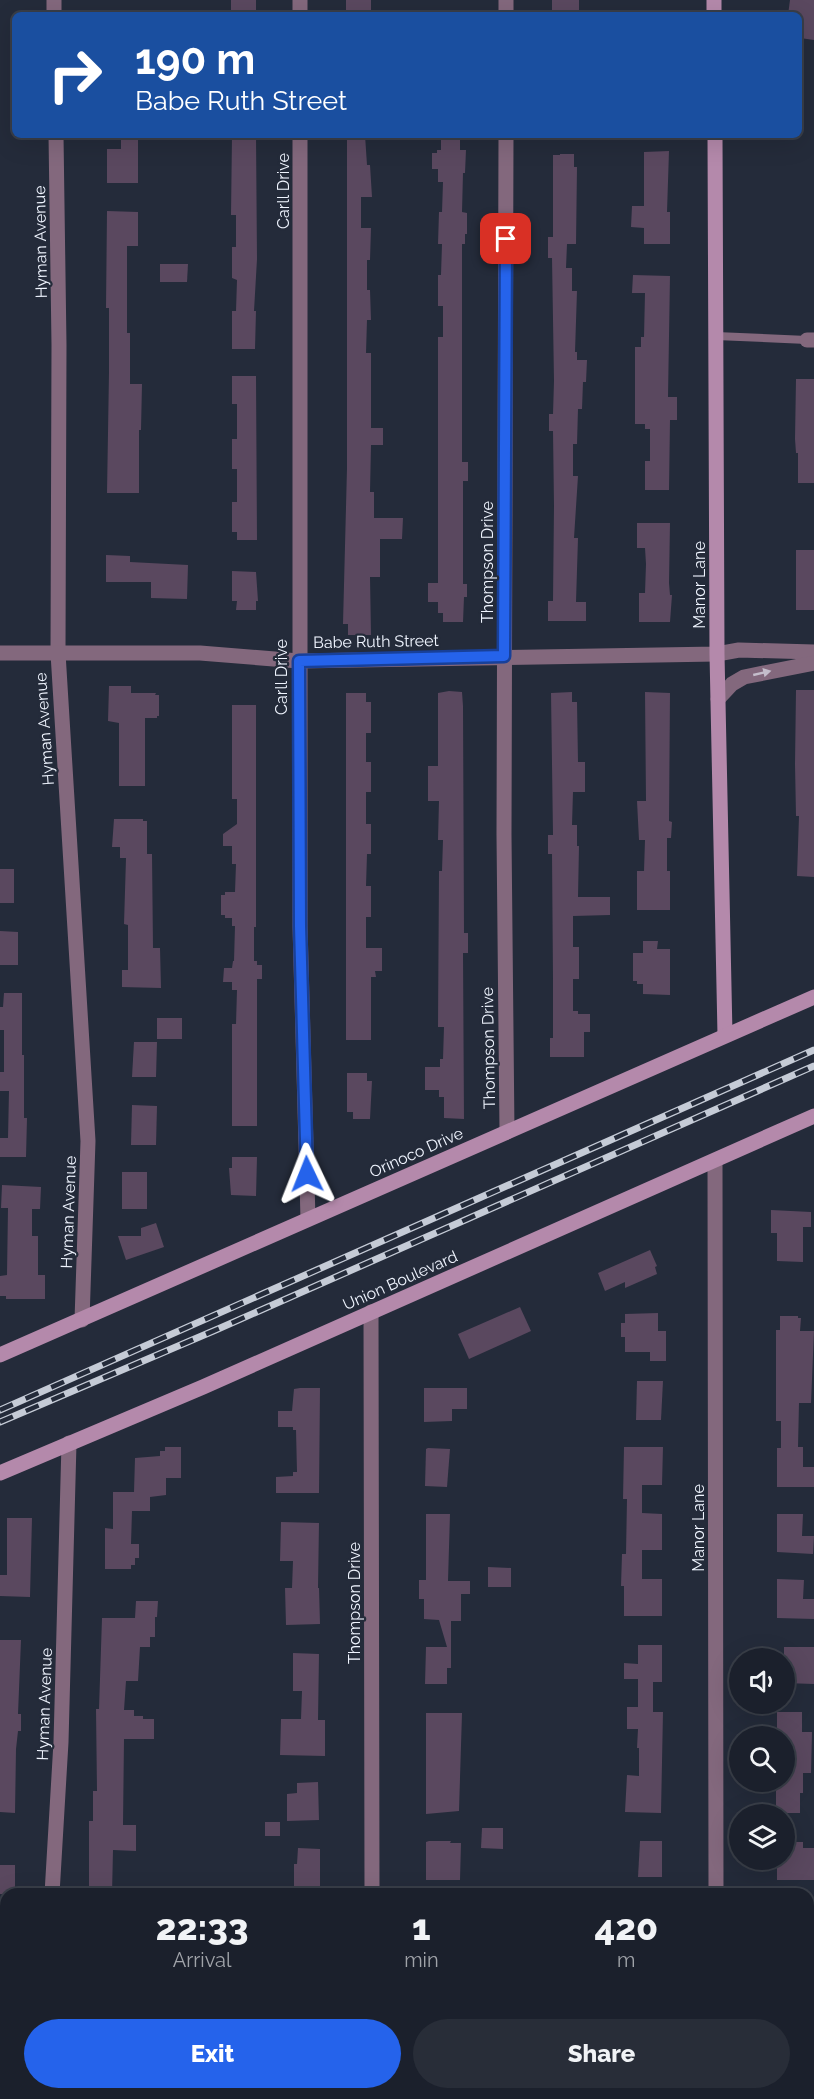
<!DOCTYPE html>
<style>
:root{--surface:#1b202c;--page:#282d38;--text:#f1f3f6;--muted:#a0a3a9;--line:#393e48;--accent:#2563eb}
body{margin:0;font-family:Raleway,sans-serif;background:var(--page);color:var(--text);height:100vh;display:flex;flex-direction:column;font-size:22px;white-space:nowrap}
*{box-sizing:border-box;margin:0}
p{font-size:20px;color:var(--muted)}
.icon{flex:none;width:33px;height:33px;fill:none;stroke:currentColor;stroke-width:2;stroke-linecap:round;stroke-linejoin:round}
.map{position:relative;flex:1;overflow:hidden}
.drawer{position:absolute;left:0px;top:1888px;width:814px;height:212px;display:flex;flex-direction:column;background:var(--surface);border-radius:18px 18px 0 0;box-shadow:0 6px 24px #0002,0 0 0 2px var(--line)}
.drawer>*{flex:none}
.banner{position:absolute;left:12px;top:12px;width:790px;height:126px;border-radius:9px;box-shadow:0 6px 24px #0002,0 0 0 2px var(--line);background:#1a4fa0;color:#fff;overflow:hidden}
.controls{position:absolute;left:729px;top:1648px;display:grid;gap:12px}
.controls a{display:grid;place-items:center;width:66px;height:66px;border-radius:50%;background:var(--surface);box-shadow:0 6px 24px #0002,0 0 0 2px var(--line);font-size:30px}
.pin{position:absolute;display:grid;place-items:center;width:51px;height:51px;color:#fff;margin:-26px;border-radius:12px;box-shadow:0 3px 9px #0006}
.me{position:absolute;width:66px;margin:-33px;rotate:358deg;stroke-linejoin:round;filter:drop-shadow(0 0 4px #0008)}
.turn{display:flex;align-items:center;gap:21px;height:126px;padding:0 24px;font-size:27px}
.turn .icon{width:78px;height:78px;stroke-width:2.5}
.turn b{display:block;font-size:42px;line-height:51px}
.eta{display:flex;justify-content:space-evenly;align-items:center;height:102px;text-align:center}
.eta b{font-size:36px;font-weight:800;line-height:42px}
.button{display:flex;gap:12px;margin-top:auto;padding:12px 24px}
.button a{flex:1;height:69px;border-radius:36px;background:var(--accent);color:#fff;font-size:24px;font-weight:800;line-height:69px;text-align:center}
.button a+a{background:var(--page);color:var(--text)}
.map>svg:first-child{display:block}
.building{fill:#5a485f}
.lines{fill:none;stroke-linecap:round;stroke-linejoin:round}
.lane{stroke:#83687d;stroke-width:8}
.street{stroke:#83687d;stroke-width:15}
.secondary{stroke:#b489ab;stroke-width:15}
.rail-casing{stroke:#c5cbd6;stroke-width:7}
.rail{stroke:#242b3a;stroke-width:4.5;stroke-dasharray:14;stroke-linecap:butt}
.oneway{fill:#c4bdcb}
.route-casing{stroke:#184099;stroke-width:15}
.route{stroke:#2563eb;stroke-width:10}
.labels{text-anchor:middle;stroke-width:4.5;stroke-linejoin:round;paint-order:stroke}
.street-label{font-size:16px;fill:#f0f5ff;stroke:#242b3a}
</style>
<div class="map">
<svg width="814" height="2099" viewBox="0 0 814 2099">
<rect width="100%" height="100%" fill="#242b3a"/>
<!-- building -->
<g class="building">
<rect x="231" y="0" width="25" height="15"/>
<rect x="346" y="0" width="25" height="14"/>
<rect x="552" y="0" width="27" height="14"/>
<path d="M790,0H814V40L800,38V15H788Z"/>
<path d="M232,135H256L257,259L254,311H256L255,349H232V311H236L237,280L232,278V247H236V215H231Z"/>
<path d="M347,135H365L367,165H370L372,197H361V228H371L370,260H367V290H370L371,320H367L366,353H371V428H383V445H371L370,492H374V518H403L402,539H380V577H370L371,635H348V624H343L347,468Z"/>
<path d="M441,135H460V150H466L465,173H463L462,212L467,213V234H465V244H462V462H468V481H463V584H467V597H464L463,622H443V613H438V602H428V583H438V337H443V306H438V275H441L442,244H438L439,212H442L443,182H438V169H432V153H437V150H441Z"/>
<path d="M121,137H138V183H107V149H121Z"/>
<path d="M669,151L667,212H670V244H644V228L631,227L632,206H644V152Z"/>
<path d="M560,154H574V167H577L576,244H567L566,268H572V291H577L575,352H577V360H587L586,382H583L582,409H578L577,444H573V476H578L574,538H578L576,602H586V621H548V601H553L554,506L553,431H549V414H553L554,381L552,258H548V237H553V155H560Z"/>
<path d="M107,211L138,212V246H127V333H130V384H142L141,430H139V493H107L109,372V308H106Z"/>
<path d="M160,264H188L187,282H160Z"/>
<path d="M633,275L670,276L668,397H677V420H670L669,490H645V461H650V429H645V424H635V347H641V337H644L645,293H632Z"/>
<path d="M232,376H256L257,540H237V532H232V502H237V469H232V439H237V404H232Z"/>
<path d="M796,379H814V483H798V453H796L795,439Z"/>
<path d="M637,523H670L669,583L670,595H672L670,622H639V593H645L646,564L645,548H637Z"/>
<rect x="796" y="550" width="18" height="60"/>
<path d="M106,555L130,556V562L188,565L187,599L151,598V582H106Z"/>
<path d="M232,571L256,572L258,601H256V610H236L237,601H232Z"/>
<path d="M109,686H131V693H156L155,695H159V716H157V718H145V786H119V723L108,721Z"/>
<path d="M796,690H814V877L797,876L799,816H796L795,764Z"/>
<path d="M449,691L462,692L463,706L464,933H468V953H463L464,1119L444,1118V1097H439V1090H425V1067H440V1059H443L444,1027H438L439,871H442L443,840H438L439,801H428V766H438V693Z"/>
<path d="M572,692V702H577L578,762H585V792H573L572,825H577V846H579L578,897H610V915L573,916V947H579V979H573V1011H578V1014H590V1032H584V1057H550V1038H553V979L552,854H548V835H553L551,693Z"/>
<path d="M645,692L670,693L669,821L672,822L671,838H667V871H670V910H637V871H644L645,840H639L637,801H646Z"/>
<path d="M346,693H366V702H371V733H366V762H371V792H366V824H371V854H367L366,886H371V917H366V948H382V971H375L376,977H371V1040H346Z"/>
<path d="M232,705H256V927H254V961H257V965H262V979H257V1126H232V1024H236L237,990H232V982H223L224,968H232L233,961H234L235,926H232V918H225V915H221V895H225V892H235L236,864H232V846H223V834L237,824V799H232Z"/>
<path d="M114,819H143V821H147V854H152L153,948H160L161,988L122,987V970H128V925L124,924L126,858H120V847H112Z"/>
<rect x="0" y="869" width="14" height="34"/>
<path d="M0,931L18,932V965H0Z"/>
<path d="M643,941H658L657,949H670V995L643,994V984H637V981H633V953H643Z"/>
<path d="M4,993H22V1055H24V1118H27L26,1157H0V1138H8L9,1091H0V1072H4V1030H0V1007H3Z"/>
<rect x="157" y="1018" width="25" height="21"/>
<path d="M134,1042H157L156,1077H132Z"/>
<path d="M347,1073H367V1081H372L370,1119H353V1112H347Z"/>
<path d="M132,1105L157,1106L156,1145H131Z"/>
<path d="M232,1157H257L256,1196L231,1195L229,1168H232Z"/>
<rect x="122" y="1172" width="25" height="37"/>
<path d="M2,1185L41,1187L40,1209H32V1236H38V1275H45V1299H6V1296H0V1276L7,1275L8,1208H1Z"/>
<path d="M771,1210L811,1212V1227H803V1262L777,1261V1233H771Z"/>
<path d="M156,1223L164,1247L126,1260L118,1236H141V1228Z"/>
<path d="M650,1250L657,1266L655,1267L657,1274L625,1288V1282L605,1291L598,1273Z"/>
<path d="M520,1307L531,1331L469,1359L458,1334Z"/>
<path d="M658,1313V1331H666V1361H650V1352H625V1337H621V1323H625V1314Z"/>
<path d="M780,1316H798V1318H801L800,1331H814L811,1403H799L798,1447H803V1467H814V1487H777V1448H781V1421H776V1330H780Z"/>
<path d="M637,1381H663L661,1420H636Z"/>
<path d="M300,1388H320L319,1493H276V1477L293,1476V1472H297L296,1430H293V1427H278V1411H292L294,1389Z"/>
<path d="M424,1388H467V1409H452V1421L424,1422Z"/>
<path d="M165,1447H181V1478H166V1495L150,1497V1511H132L131,1544H139V1558H135V1565H131V1569H105V1528L113,1529V1492H134L135,1458L160,1456V1451H165Z"/>
<path d="M624,1447H663L662,1485H642V1513L662,1514V1550H642V1579H662V1616H624V1586H621L622,1554H626L627,1499H623Z"/>
<path d="M428,1448L450,1449L447,1487L425,1486L426,1449Z"/>
<path d="M426,1514H450L448,1581H470V1594H461V1621H451V1668H447V1684H425L426,1647H447L439,1620L424,1619V1599H419V1580H426Z"/>
<path d="M777,1514H803L802,1536H814L813,1554L777,1552Z"/>
<path d="M7,1518H32L30,1597L0,1596V1575H7Z"/>
<path d="M281,1522L319,1523L318,1588H319L320,1624L286,1625L285,1588H292L293,1561H280Z"/>
<path d="M488,1567L511,1568V1587H488Z"/>
<path d="M777,1579L804,1580L803,1599H814V1619L777,1618Z"/>
<path d="M136,1601H158L157,1617H155V1637H150V1647H140L138,1681H126L124,1710H134V1716H143V1719H154V1739H124L123,1825H136V1851L113,1850L112,1894H89V1821H93V1791H97L96,1709H99L102,1618H135Z"/>
<path d="M0,1640H21L18,1714H21V1731H18L16,1749L15,1813L0,1812Z"/>
<path d="M638,1645H662V1682H653V1712H663L661,1813L625,1812L627,1775L639,1776V1748H637L638,1729H627V1707H638V1679H624V1663L638,1664Z"/>
<path d="M784,1647H814V1684L784,1683Z"/>
<path d="M293,1653L319,1654L318,1720H325V1756L280,1755L281,1719H301L302,1691H293Z"/>
<path d="M777,1712H802V1732H812L811,1773H803V1793H800V1813H776V1782H784V1737H777Z"/>
<path d="M426,1713H462L459,1811L426,1814Z"/>
<path d="M318,1782L319,1820L287,1821V1794L297,1793V1783Z"/>
<rect x="265" y="1822" width="15" height="14"/>
<path d="M482,1828H503V1849L481,1848Z"/>
<path d="M429,1841H451L450,1843H461L460,1880H426V1842Z"/>
<path d="M640,1841H662V1877H638Z"/>
<path d="M784,1842H803V1848H814V1880H777V1860H784Z"/>
<path d="M298,1848L320,1849V1887H294V1864H297Z"/>
<rect x="0" y="1865" width="15" height="29"/>
</g>
<g class="lines">
<!-- lane -->
<path class="lane" d="M716,336L807,340"/>
<!-- street -->
<g class="street">
<path d="M54,0V15"/>
<path d="M300,0V15"/>
<path d="M506,0V15"/>
<path d="M56,135L59,345L58,653L88,1141L82,1320"/>
<path d="M300,135V926L308,1219"/>
<path d="M506,135L504,835L507,1132"/>
<path d="M807,340H814"/>
<path d="M0,653H200L299,661L717,654L739,650L814,652"/>
<path d="M718,699L732,684L744,677L814,663"/>
<path d="M715,1161L716,1894"/>
<path d="M371,1312L372,1894"/>
<path d="M52,1894L61,1742L69,1443"/>
<path d="M372,2094V2099"/>
<path d="M39,2099V2094"/>
<path d="M715,2099V2094"/>
</g>
<!-- secondary -->
<g class="secondary">
<path d="M714,0V15"/>
<path d="M715,135L717,654L725,1035"/>
<path d="M0,1355L814,997"/>
<path d="M0,1473L203,1387L814,1116"/>
</g>
<defs>
<g id="rail">
<path d="M0,1410L814,1050"/>
<path d="M0,1422L218,1329L814,1066"/>
</g>
</defs>
<!-- rail casing -->
<use href="#rail" class="rail-casing"/>
<!-- rail -->
<use href="#rail" class="rail"/>
</g>
<!-- one-way arrows -->
<defs><path id="oneway-solid" d="M-6-.8H1V-3.2L6.5 0L1 3.2V.8H-6Z" transform="scale(1.5)"/></defs>
<use class="oneway" href="#oneway-solid" transform="translate(762 673) rotate(-13)"/>
<g class="lines">
<defs>
<path id="route" d="M307,1174L300,926L299,661L504,656L506,239"/>
</defs>
<!-- route casing -->
<use href="#route" class="route-casing"/>
<!-- route -->
<use href="#route" class="route"/>
</g>
<g class="labels">
<!-- street labels -->
<g class="street-label">
<text transform="translate(283 191) rotate(-90)" y="6">Carll Drive</text>
<text transform="translate(40 242) rotate(-91)" y="6">Hyman Avenue</text>
<text transform="translate(487 562) rotate(-90)" y="6">Thompson Drive</text>
<text transform="translate(699 585) rotate(-90)" y="6">Manor Lane</text>
<text transform="translate(376 641) rotate(-1)" y="6">Babe Ruth Street</text>
<text transform="translate(281 677) rotate(-90)" y="6">Carll Drive</text>
<text transform="translate(44 729) rotate(-94)" y="6">Hyman Avenue</text>
<text transform="translate(488 1048) rotate(-91)" y="6">Thompson Drive</text>
<text transform="translate(416 1152) rotate(-24)" y="6">Orinoco Drive</text>
<text transform="translate(68 1212) rotate(-88)" y="6">Hyman Avenue</text>
<text transform="translate(400 1280) rotate(-24)" y="6">Union Boulevard</text>
<text transform="translate(698 1528) rotate(-90)" y="6">Manor Lane</text>
<text transform="translate(354 1603) rotate(-90)" y="6">Thompson Drive</text>
<text transform="translate(44 1704) rotate(-88)" y="6">Hyman Avenue</text>
</g>
</g>
</svg>
<div class="controls">
<a><svg class="icon" aria-label="sound" viewBox="0 0 24 24"><path d="M4 9h4l5-4v14l-5-4H4zM17 9q2 3 0 6"/></svg></a>
<a><svg class="icon" aria-label="search" viewBox="0 0 24 24"><circle cx="10" cy="10" r="6"/><path d="M15 15l6 6"/></svg></a>
<a><svg class="icon" aria-label="layers" viewBox="0 0 24 24"><path d="M12 4l9 5-9 5-9-5zM3 14l9 5 9-5"/></svg></a>
</div>
<div class="pin" style="left:506px;top:239px;background:#d93025"><svg class="icon" aria-label="arrive" viewBox="0 0 24 24"><path d="M6 21V4h12l-3 4 3 4H6"/></svg></div>
<svg class="me" style="left:307px;top:1174px" viewBox="-20 -20 40 40"><path d="M0-17L14 15 0 8-14 15z" fill="#2563eb" stroke="#fff" stroke-width="4"/></svg>
<div class="banner">
<div class="turn"><svg class="icon" aria-label="right" viewBox="0 0 24 24"><path d="M7 20v-9h11M14 6l5 5-5 5"/></svg><div><b>190 m</b>Babe Ruth Street</div></div>
</div>
<section class="drawer">
<div class="eta">
<div><b>22:33</b><p>Arrival</p></div>
<div><b>1</b><p>min</p></div>
<div><b>420</b><p>m</p></div>
</div>
<div class="button"><a>Exit</a><a>Share</a></div>
</section>
</div>
